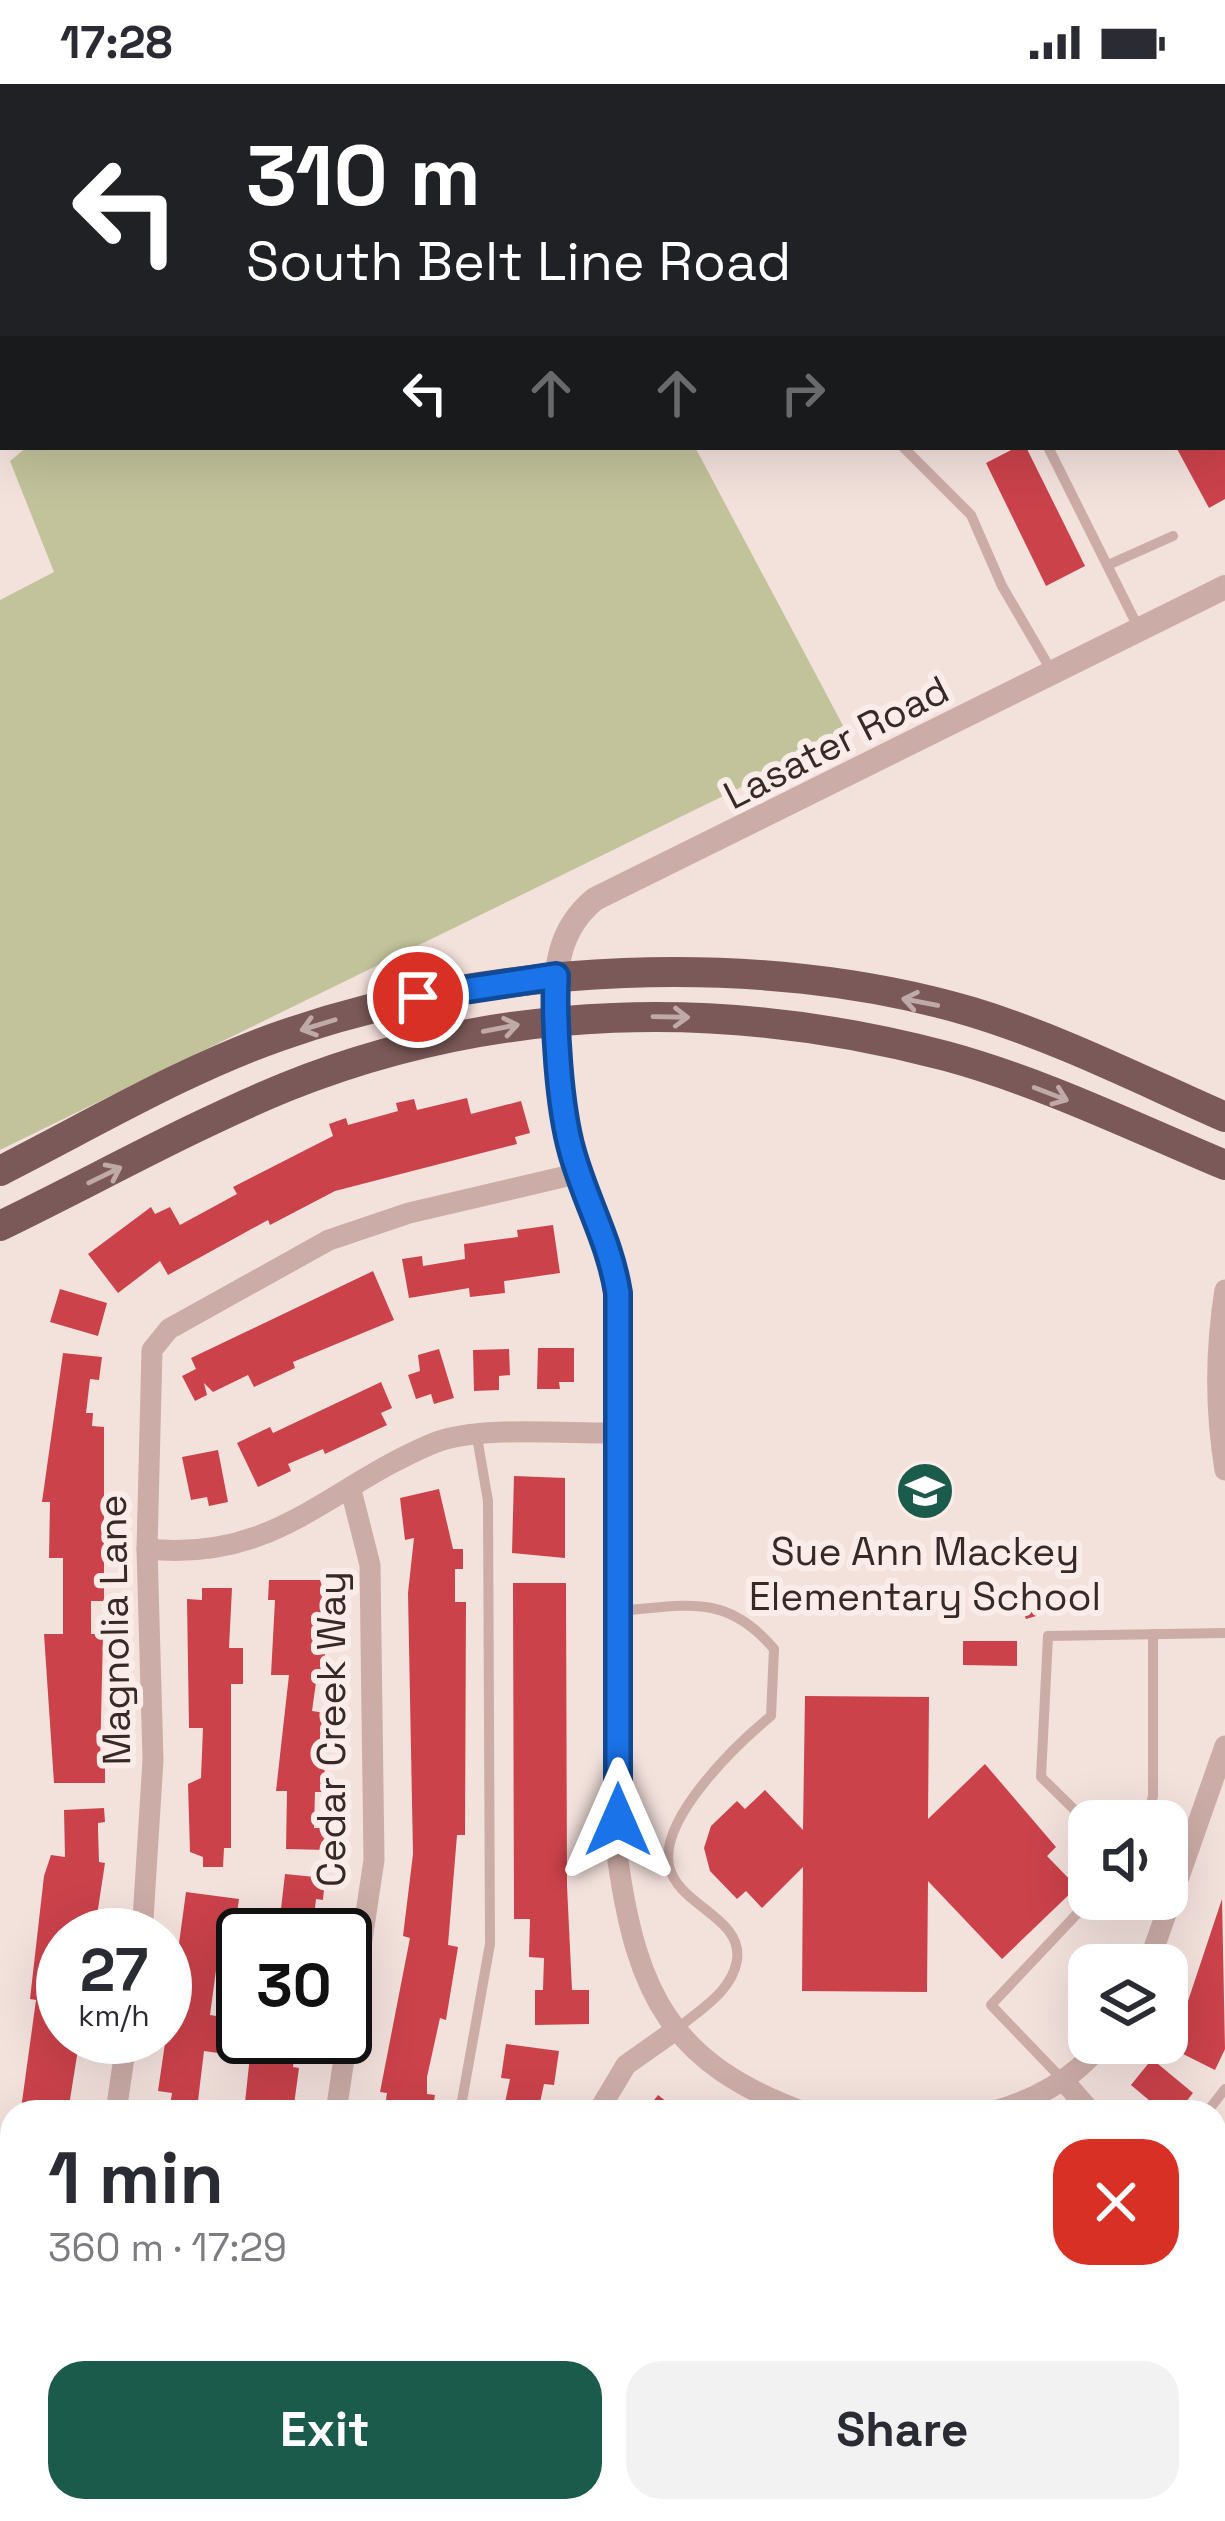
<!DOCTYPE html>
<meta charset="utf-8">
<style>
:root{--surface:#fff;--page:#f2f2f3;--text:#2b2b33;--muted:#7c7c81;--accent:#1b5b4c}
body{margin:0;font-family:"Space Grotesk",sans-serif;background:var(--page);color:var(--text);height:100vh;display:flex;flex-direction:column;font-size:45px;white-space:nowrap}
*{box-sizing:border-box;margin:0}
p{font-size:39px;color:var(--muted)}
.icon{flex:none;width:66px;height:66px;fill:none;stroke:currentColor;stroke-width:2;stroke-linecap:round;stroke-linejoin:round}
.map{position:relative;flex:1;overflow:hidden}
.sheet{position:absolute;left:0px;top:2016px;width:1227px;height:423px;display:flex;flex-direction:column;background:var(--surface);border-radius:36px 36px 0 0;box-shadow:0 12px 48px #0002}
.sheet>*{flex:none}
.hud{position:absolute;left:0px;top:0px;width:1227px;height:366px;box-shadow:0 12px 48px #0002;background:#202124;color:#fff;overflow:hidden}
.tools{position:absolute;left:1068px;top:1716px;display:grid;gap:24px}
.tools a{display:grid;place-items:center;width:120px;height:120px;border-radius:24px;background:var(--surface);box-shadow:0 12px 48px #0002;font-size:60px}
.speed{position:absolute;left:36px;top:1824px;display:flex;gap:24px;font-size:60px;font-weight:700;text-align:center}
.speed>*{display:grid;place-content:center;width:156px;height:156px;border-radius:50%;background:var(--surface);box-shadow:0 12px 48px #0002;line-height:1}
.speed small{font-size:30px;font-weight:400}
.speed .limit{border:6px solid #111;border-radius:18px;background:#fff;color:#111}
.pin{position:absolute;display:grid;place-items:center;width:102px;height:102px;color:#fff;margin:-51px;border:6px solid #fff;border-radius:50%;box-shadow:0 3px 12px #0007}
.me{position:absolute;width:132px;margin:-66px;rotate:0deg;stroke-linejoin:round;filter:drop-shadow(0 0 9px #0008)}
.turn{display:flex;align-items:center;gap:42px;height:252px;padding:0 48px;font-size:54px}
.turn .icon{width:156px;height:156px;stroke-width:2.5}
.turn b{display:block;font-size:84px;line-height:102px}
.lanes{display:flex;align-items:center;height:114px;padding:0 48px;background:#0003;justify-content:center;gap:60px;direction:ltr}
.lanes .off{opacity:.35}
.round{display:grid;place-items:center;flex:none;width:126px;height:126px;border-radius:36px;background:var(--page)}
.head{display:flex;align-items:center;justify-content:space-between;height:204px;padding:0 48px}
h1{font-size:72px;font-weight:800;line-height:90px}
.action{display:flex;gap:24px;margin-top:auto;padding:24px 48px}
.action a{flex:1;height:138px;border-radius:36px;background:var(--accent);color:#fff;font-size:48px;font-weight:800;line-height:138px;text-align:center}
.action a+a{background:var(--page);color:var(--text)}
.status{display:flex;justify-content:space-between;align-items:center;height:84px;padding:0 60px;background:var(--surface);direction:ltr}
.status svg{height:33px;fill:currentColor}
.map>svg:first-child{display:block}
.green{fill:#c2c39b}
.building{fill:#cb424b}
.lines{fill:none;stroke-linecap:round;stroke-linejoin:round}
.service{stroke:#ccaca7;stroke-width:10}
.minor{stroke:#ccaca7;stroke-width:21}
.tertiary{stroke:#ccaca7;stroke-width:24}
.primary{stroke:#7a5958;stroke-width:30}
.oneway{stroke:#c0aaa7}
.route-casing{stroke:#114b97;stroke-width:30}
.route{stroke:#1a73e8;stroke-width:21}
.labels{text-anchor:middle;stroke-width:12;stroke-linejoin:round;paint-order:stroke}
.street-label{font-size:39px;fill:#382828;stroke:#faece8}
.poi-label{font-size:39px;fill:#382828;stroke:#faece8}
</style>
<div class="status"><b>17:28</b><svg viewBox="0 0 49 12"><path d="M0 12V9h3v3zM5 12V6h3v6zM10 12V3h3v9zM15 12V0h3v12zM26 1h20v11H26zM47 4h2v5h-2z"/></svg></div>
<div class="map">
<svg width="1225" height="2437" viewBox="0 0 1225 2437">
<rect width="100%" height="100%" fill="#f3e1dc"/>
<!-- green -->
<g class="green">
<path d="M363,0H1000L1002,3H357Z"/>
<path d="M27,363H695L848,651L0,1066V516L54,488L10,377Z"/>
</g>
<!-- building -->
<g class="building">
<path d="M1017,363H1026L1085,482L1046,502L986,379Z"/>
<path d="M1176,363H1225V415L1209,424Z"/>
<path d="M467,1014L471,1030L521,1017L530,1049L515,1053L517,1060L335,1107L270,1141L268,1136L168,1191L160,1177L118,1209L88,1170L151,1123L155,1130L170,1123L180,1141L237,1110L233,1103L333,1052L329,1040L346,1034L348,1041L398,1027L396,1019L414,1015L417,1026Z"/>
<path d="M553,1141L560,1189L504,1197L505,1209L470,1213L469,1204L409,1214L402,1175L422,1172L423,1182L465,1175L464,1160L518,1153L517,1146Z"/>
<path d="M373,1187L394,1236L293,1278L295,1284L254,1303L248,1291L213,1308L204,1299L207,1311L195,1317L182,1292L196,1285L191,1274Z"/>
<path d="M60,1205L107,1219L98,1252L50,1238Z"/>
<path d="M538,1264H574V1298H559L560,1305H537Z"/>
<path d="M439,1265L454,1314L434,1320L431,1310L416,1315L408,1291L420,1287L418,1271Z"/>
<path d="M509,1265L510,1291L499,1292V1306L474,1307L473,1266Z"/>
<path d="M63,1269L102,1273L99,1296L90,1295L86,1329H93L92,1342L104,1343V1517H91V1550H103L100,1678H105V1699H54L44,1550H63V1474H49L50,1418H42Z"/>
<path d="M381,1298L392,1324L381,1329L387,1341L325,1370L323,1365L288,1380L291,1387L258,1403L237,1359L270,1343L273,1349Z"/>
<path d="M218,1366L228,1418L209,1422L207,1413L191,1416L182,1373Z"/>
<path d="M514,1392L565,1394V1474L512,1469Z"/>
<path d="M439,1405L453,1465H463V1485H455V1518H466L465,1751H457L448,1861L458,1863L446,1936L440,1934L427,1993V2010L435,2011L432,2028H384L387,2009L380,2008L410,1854L403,1852L413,1770L408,1509L414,1454L405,1456L400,1414Z"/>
<path d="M269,1496H320L325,1511V1591H317L312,1627L326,1629L324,1708H315L314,1744H327V1766L286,1765L287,1707H276L289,1591H271L275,1516H268Z"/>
<path d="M513,1499H566L567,1802L572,1906H589V1940L535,1941V1906H543L544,1874L529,1873L530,1835H514Z"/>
<path d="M202,1504H232L229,1564H243V1600H231V1764H224L223,1783H203V1773L190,1768L188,1700L201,1694L203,1644H189L187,1515L202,1516Z"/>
<path d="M1046,1505L1053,1527L1026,1535L1019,1514Z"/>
<path d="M963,1557H1017V1582L963,1581Z"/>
<path d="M805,1612L929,1613L928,1735L985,1680L1056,1763L1047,1772L1077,1803L1002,1875L928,1797L927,1908L802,1907L803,1783L762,1824L746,1807L737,1815L710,1787L704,1764L711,1742L737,1717L745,1725L765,1706L803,1746Z"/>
<path d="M104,1724L105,1738L98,1739V1745L99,1778L105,1779L94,1851H63V1953H80L68,2028L21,2025L36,1916L30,1915L44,1792L51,1771L65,1773L64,1726Z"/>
<path d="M285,1790L325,1794L323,1816L316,1815L312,1851H278Z"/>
<path d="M186,1808L239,1815L234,1851L221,1849L210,1931L223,1933L218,1969L204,1967L197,2025L170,2022L172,2009L158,2007L170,1925L183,1927L186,1897L175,1889Z"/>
<path d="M1222,1815L1225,1965L1215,1986L1165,1961L1183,1932Z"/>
<path d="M506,1960L559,1967L554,2001L544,2000L538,2028H503L510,1995L501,1994Z"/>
<path d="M251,1962L295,1967L293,1983L299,1984L293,2028H244Z"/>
<path d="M1152,1975L1193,2009L1178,2028H1163L1131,2001Z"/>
<path d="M658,2011L680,2028H645Z"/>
</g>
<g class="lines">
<!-- service -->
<g class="service">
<path d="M903,363L971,431L1002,502L1051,586"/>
<path d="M1048,363L1138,543"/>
<path d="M1108,481L1173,452"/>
<path d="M618,1527C686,1522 726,1508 774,1565L771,1632C738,1659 659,1734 669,1782C678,1822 743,1833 737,1876C732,1908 699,1926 677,1945"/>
<path d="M1147,1737L1153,1712V1550"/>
<path d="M1089,1740L1041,1693L1048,1552L1225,1549"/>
<path d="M1062,1995L991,1921L1091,1815"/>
<path d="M460,2028L490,1860L488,1417L477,1353"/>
<path d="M1207,2028L1225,2005"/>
<path d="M1215,2237L1225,2240"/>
</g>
<!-- minor -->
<g class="minor">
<path d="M1172,0L1173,3"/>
<path d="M37,3L39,0"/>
<path d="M0,60L3,55"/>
<path d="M1224,105L1225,107"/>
<path d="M0,158L3,160"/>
<path d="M554,933L571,1065L610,1160L618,1209V1777C637,1911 672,1980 804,2028"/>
<path d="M1225,1206C1215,1268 1215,1325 1225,1386"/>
<path d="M147,1465C277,1478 327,1403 434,1359C478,1341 568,1350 618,1349"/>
<path d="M142,1851L153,1676L147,1465L152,1266L169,1245L329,1156L409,1129L580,1089"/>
<path d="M1148,1881L1225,1662"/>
<path d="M1063,1996L1091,2028"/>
<path d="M116,2028L127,1953"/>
<path d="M336,2028L374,1776L370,1481L351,1406"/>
<path d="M598,2028L626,1981L677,1945"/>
<path d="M991,2028C1033,2017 1076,1994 1102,1959"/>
<path d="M1215,2107L1225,2111"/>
<path d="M1215,2310L1225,2282"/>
<path d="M174,2427L234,2437"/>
<path d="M292,2437L294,2427"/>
<path d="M1172,2437L1175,2427"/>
</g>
<!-- tertiary -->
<path class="tertiary" d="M554,933C556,886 556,847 595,815L1225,503"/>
<!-- primary -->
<g class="primary">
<path d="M0,1087C91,1041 183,986 280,952C487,879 760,865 972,928C1058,954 1143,997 1225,1033"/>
<path d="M0,1142C95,1096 189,1043 286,1003C498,918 727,914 946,972C1042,998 1134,1043 1225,1081"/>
</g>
</g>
<!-- one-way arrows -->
<defs><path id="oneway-shaft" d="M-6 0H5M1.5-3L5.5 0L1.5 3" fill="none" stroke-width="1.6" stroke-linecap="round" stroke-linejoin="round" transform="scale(3)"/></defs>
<g class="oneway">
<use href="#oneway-shaft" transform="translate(920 918) rotate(-169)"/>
<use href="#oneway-shaft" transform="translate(671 933) rotate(1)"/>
<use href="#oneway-shaft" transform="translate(318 941) rotate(163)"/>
<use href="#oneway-shaft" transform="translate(501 944) rotate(-11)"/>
<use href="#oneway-shaft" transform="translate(1051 1010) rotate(21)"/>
<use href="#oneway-shaft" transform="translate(105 1091) rotate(-26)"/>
</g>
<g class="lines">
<defs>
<path id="route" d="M418,913L556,892C554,940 559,1023 572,1068C586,1118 610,1158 618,1209V1736"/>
</defs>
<!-- route casing -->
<use href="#route" class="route-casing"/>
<!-- route -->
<use href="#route" class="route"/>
</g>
<!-- icons -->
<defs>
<symbol id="school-disc" viewBox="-11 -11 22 22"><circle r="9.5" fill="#1b5b4c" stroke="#faece8"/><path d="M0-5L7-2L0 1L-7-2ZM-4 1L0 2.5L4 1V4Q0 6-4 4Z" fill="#fff"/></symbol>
</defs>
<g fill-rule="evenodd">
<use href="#school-disc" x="892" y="1374" width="66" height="66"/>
</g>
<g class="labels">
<!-- street labels -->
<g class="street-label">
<text transform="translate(836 658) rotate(-27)" y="14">Lasater Road</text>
<text transform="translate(114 1546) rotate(-91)" y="14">Magnolia Lane</text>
<text transform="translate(331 1645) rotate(-90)" y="14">Cedar Creek Way</text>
</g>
<!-- poi labels -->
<g class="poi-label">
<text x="925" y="1481">Sue Ann Mackey<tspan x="925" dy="45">Elementary School</tspan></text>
</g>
</g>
</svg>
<div class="tools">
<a><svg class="icon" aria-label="sound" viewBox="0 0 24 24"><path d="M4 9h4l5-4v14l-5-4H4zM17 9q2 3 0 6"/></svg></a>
<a><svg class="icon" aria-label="layers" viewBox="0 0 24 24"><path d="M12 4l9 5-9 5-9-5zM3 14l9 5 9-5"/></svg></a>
</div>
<div class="speed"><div>27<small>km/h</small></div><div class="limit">30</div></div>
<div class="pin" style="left:418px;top:913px;background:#d93025"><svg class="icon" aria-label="arrive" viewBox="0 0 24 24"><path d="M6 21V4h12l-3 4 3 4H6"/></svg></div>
<svg class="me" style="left:618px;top:1736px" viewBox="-20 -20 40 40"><path d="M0-17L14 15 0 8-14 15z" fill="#1a73e8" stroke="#fff" stroke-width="4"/></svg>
<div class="hud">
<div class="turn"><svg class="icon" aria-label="left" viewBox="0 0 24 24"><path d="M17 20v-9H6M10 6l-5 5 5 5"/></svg><div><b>310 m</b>South Belt Line Road</div></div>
<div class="lanes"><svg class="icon" aria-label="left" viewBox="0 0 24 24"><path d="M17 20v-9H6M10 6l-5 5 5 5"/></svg><svg class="icon off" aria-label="ahead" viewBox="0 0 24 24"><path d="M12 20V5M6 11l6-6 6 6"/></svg><svg class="icon off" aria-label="ahead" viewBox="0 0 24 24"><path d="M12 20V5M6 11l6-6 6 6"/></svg><svg class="icon off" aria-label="right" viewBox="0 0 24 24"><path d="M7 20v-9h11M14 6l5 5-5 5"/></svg></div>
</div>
<section class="sheet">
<div class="head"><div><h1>1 min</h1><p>360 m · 17:29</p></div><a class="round" style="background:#d93025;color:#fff"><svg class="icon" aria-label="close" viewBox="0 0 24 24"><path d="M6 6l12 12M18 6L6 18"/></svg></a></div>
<div class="action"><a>Exit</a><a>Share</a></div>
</section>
</div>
